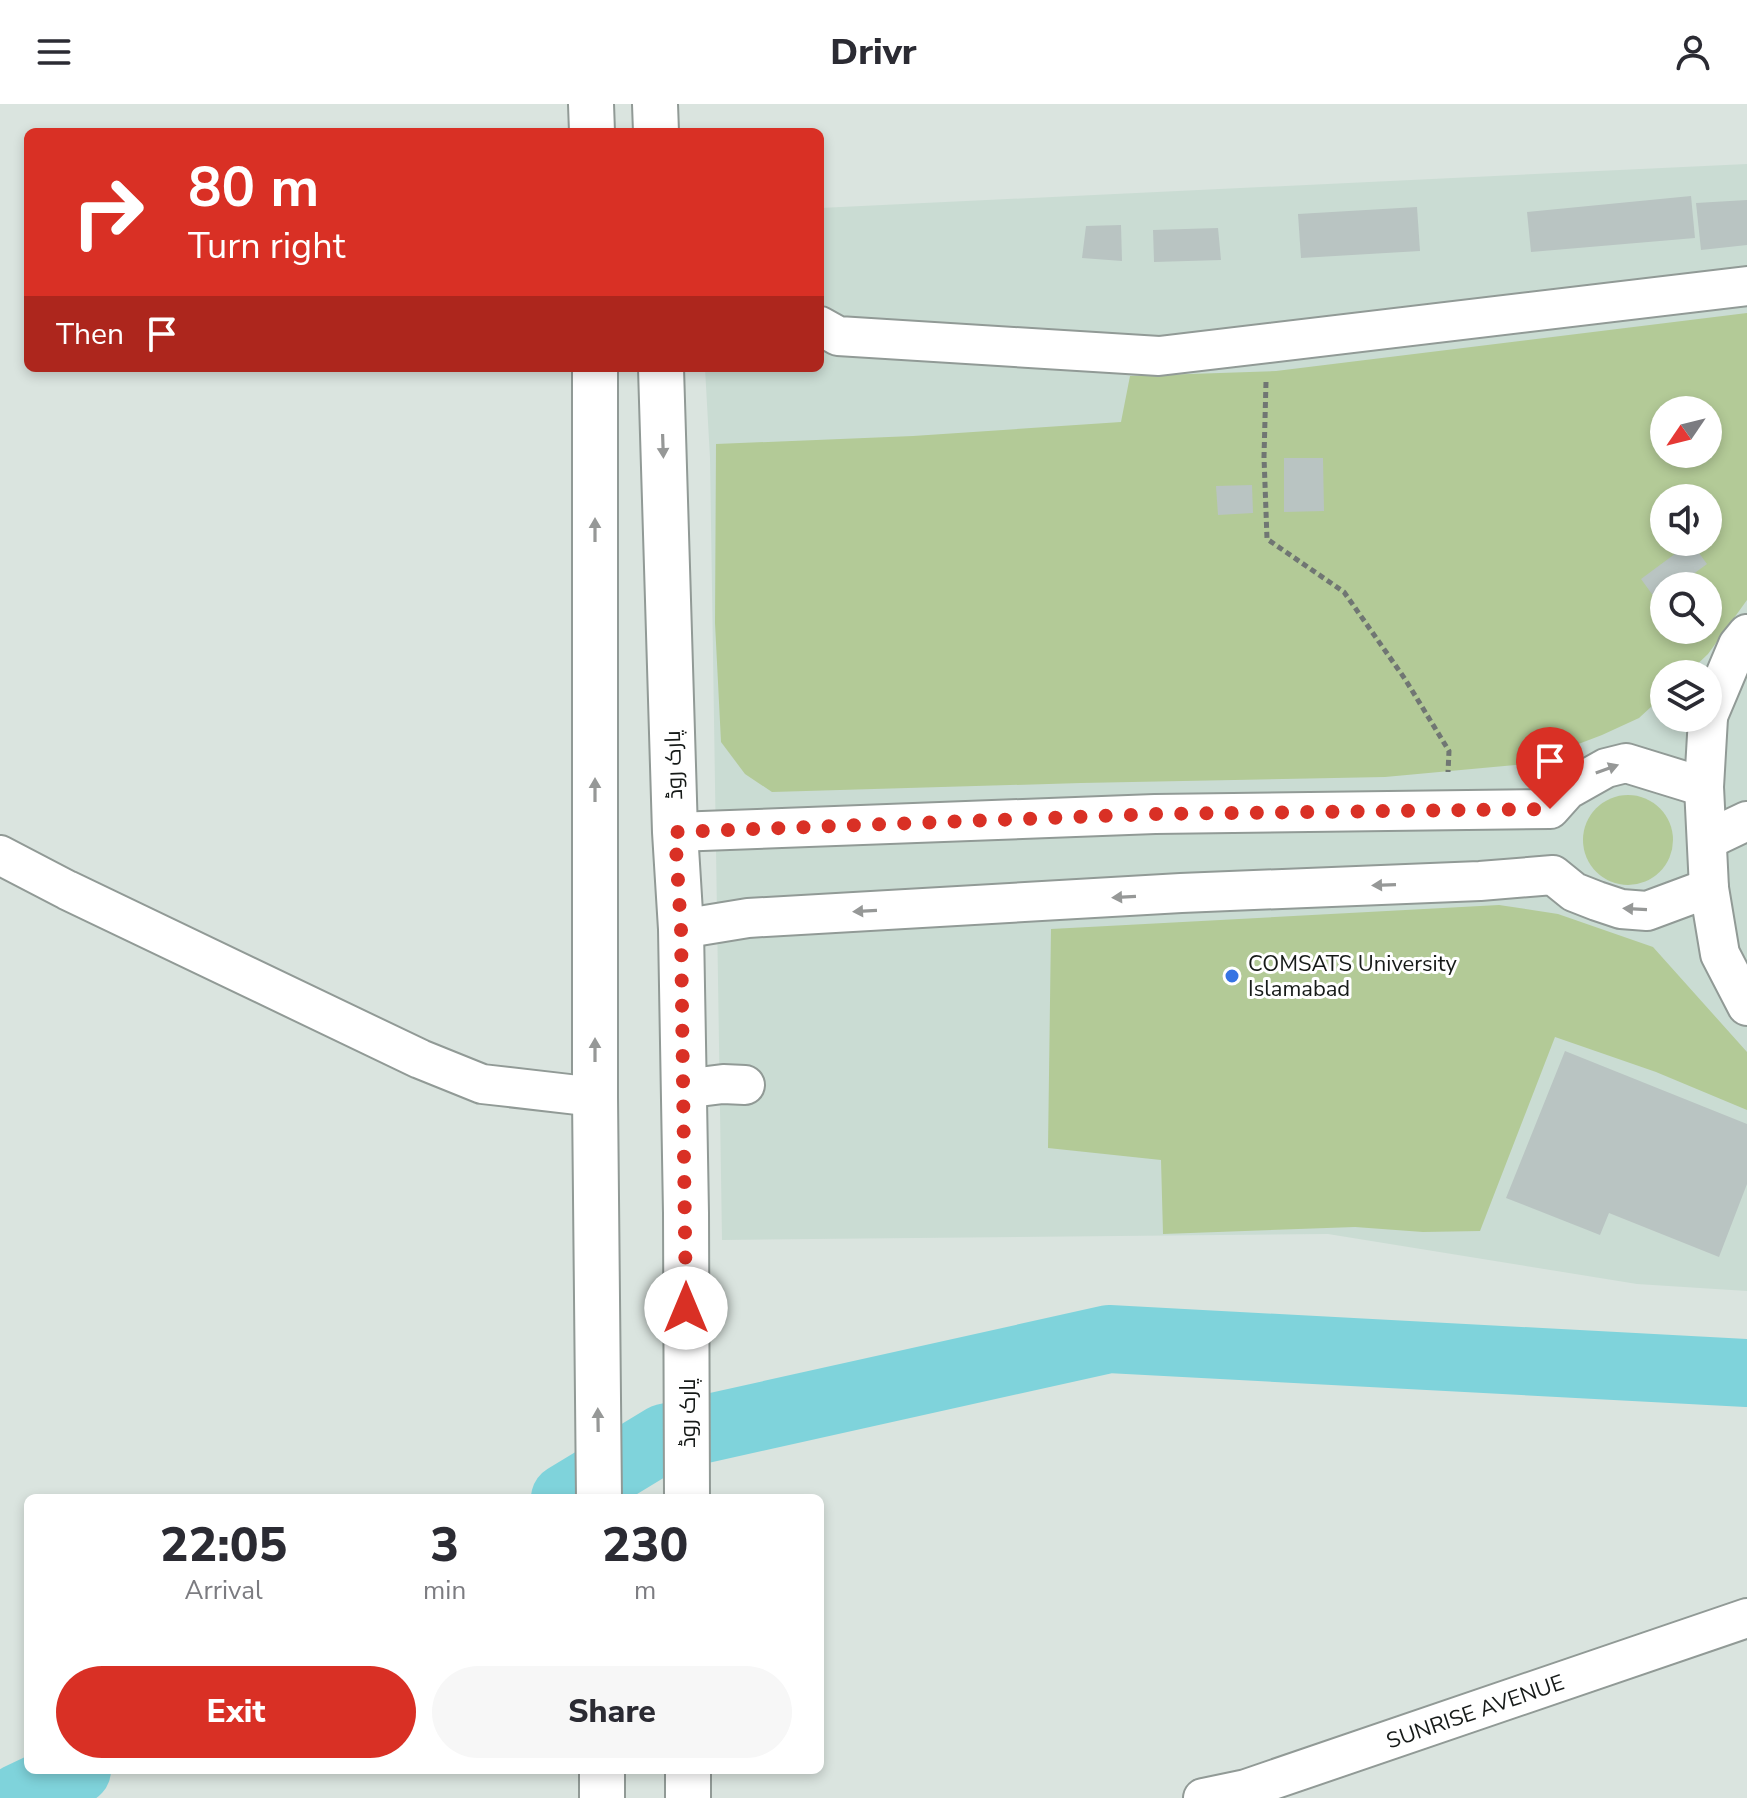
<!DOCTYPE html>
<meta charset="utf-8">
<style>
:root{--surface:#fff;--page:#f7f7f7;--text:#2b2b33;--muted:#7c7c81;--accent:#d93025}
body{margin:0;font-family:"Nunito Sans",Cairo,sans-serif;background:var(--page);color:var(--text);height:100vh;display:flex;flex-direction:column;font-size:30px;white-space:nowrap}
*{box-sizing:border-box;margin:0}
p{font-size:26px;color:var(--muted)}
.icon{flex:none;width:44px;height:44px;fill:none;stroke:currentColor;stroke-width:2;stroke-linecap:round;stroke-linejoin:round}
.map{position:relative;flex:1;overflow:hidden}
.panel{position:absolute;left:24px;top:1390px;width:800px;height:280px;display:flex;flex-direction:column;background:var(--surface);border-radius:12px;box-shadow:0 4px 12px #0003}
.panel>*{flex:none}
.guide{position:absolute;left:24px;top:24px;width:800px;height:244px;border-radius:12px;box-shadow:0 4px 12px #0003;background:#d93025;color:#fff;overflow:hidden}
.needle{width:52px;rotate:235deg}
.fabs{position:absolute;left:1650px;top:292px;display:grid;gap:16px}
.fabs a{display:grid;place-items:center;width:72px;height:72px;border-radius:50%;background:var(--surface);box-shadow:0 4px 12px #0003;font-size:40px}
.pin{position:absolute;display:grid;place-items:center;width:68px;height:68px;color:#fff;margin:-82px -34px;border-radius:50% 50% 50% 0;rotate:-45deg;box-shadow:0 0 8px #0007}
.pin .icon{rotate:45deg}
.me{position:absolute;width:88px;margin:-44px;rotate:0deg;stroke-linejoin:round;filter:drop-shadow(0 0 6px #0008)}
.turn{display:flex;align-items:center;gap:28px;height:168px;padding:0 32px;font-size:36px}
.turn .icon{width:104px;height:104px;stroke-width:2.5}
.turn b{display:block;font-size:56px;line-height:68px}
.then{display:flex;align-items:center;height:76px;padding:0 32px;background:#0003;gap:16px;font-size:30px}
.eta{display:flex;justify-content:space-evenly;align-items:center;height:136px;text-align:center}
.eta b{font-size:48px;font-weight:800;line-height:56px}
.button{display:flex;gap:16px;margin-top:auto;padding:16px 32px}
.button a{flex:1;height:92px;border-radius:48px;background:var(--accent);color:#fff;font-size:32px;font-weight:800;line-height:92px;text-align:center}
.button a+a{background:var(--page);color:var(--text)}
header{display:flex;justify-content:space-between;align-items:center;height:104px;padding:0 32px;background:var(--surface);font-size:36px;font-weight:800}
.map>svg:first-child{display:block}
.built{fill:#cadcd3;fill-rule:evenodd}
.green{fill:#b3ca97;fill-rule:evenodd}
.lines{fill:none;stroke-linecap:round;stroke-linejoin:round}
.river{stroke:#7fd3db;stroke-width:68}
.building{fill:#b9c4c2}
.minor-casing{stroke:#919a96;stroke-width:42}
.major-casing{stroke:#919a96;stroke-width:48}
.path{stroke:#707673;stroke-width:5;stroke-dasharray:6 4;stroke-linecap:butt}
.minor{stroke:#fff;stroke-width:38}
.major{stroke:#fff;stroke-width:44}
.oneway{fill:#969897}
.route{stroke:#d93025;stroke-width:14;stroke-dasharray:0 25.2}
.poi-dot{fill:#3674e3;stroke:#fff;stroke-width:3}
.labels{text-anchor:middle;stroke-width:6;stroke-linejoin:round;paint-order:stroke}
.street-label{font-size:22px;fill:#161a18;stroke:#fff}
.poi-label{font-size:22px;fill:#161a18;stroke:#fff;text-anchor:start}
</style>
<header><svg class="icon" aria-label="menu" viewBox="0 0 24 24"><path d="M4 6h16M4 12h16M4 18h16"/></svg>Drivr<svg class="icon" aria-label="person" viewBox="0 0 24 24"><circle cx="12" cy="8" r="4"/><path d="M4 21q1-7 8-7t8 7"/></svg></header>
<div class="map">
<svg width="1747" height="1694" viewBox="0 0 1747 1694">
<rect width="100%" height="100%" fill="#dae4df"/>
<!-- built -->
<path class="built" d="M1747,60V1187L1637,1180L1328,1130L722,1136L710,354L705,264H820V104ZM1664,306H1708V350H1664ZM1664,394H1708V438H1664ZM1664,482H1708V526H1664ZM1664,570H1708V614H1664Z"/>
<!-- green -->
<g class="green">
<path d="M1747,209V496L1708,550L1687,570H1664V591L1639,614L1602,631L1526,660L1385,673L1081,679L772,688L745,670L721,638L715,519L716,340L913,332L1121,318L1130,272L1276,267ZM1664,306H1708V350H1664ZM1664,394H1708V438H1664ZM1664,482H1708V526H1664Z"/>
<circle cx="1628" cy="736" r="45"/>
<path d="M1499,801L1558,810L1653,843L1747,948V1006L1656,968L1555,933L1480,1127L1423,1128L1355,1123L1163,1130L1161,1056L1048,1044L1051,825Z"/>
</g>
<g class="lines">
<!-- river -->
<g class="river">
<path d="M565,1394L664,1334L1109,1235L1747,1269"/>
<path d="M18,1694L77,1666"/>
</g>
</g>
<!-- building -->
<g class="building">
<path d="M1691,92L1695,134L1531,148L1527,108Z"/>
<path d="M1747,96V141L1701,146L1696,99Z"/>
<path d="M1417,103L1420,147L1301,154L1298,110Z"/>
<path d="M1121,121L1122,157L1082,154L1086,122Z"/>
<path d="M1218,124L1221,156L1154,158L1153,126Z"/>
<path d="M1284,354H1323L1324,407L1284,408Z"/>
<path d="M1252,381L1253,409L1218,411L1216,382Z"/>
<path d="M1691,438L1707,460L1677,482H1664V492L1657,497L1641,475Z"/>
<path d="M1565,947L1747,1020V1080L1719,1153L1609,1109L1600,1131L1506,1094Z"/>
</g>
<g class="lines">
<defs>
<g id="minor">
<path d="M820,222L838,232L1159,252L1747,182"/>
<path d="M1708,612L1738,541L1747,530"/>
<path d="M1708,614L1704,683L1709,784L1720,850L1747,902"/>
<path d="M675,728L1155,710L1550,705L1567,686L1606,664L1626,659L1704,683"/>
<path d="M1707,736L1747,717"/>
<path d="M0,751L67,786L420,955L482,980L595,993"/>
<path d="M681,825L748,814L1181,789L1480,777L1553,771L1574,788L1597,797L1621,805L1647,807L1709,784"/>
<path d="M683,985L723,980L745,981"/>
<path d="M1203,1694L1246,1685L1747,1514"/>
</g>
<g id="major">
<path d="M591,0L592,28"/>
<path d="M655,0L656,28"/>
<path d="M595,264V993L599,1394"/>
<path d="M661,264L675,728L681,825L686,1109L687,1394"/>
<path d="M602,1666V1694"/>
<path d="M688,1666V1694"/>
</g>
</defs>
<!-- minor casing -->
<use href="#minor" class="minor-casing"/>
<!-- major casing -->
<use href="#major" class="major-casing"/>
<!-- path -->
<path class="path" d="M1266,278L1264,353L1267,435L1344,488L1405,575L1449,647L1448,668"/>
<!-- minor -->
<use href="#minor" class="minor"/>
<!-- major -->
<use href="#major" class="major"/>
</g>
<!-- one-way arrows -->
<defs><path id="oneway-solid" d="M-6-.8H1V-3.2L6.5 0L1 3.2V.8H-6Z" transform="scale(2)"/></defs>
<g class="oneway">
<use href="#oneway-solid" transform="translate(663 342) rotate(88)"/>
<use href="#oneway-solid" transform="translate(595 426) rotate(-90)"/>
<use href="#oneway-solid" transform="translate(1607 665) rotate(-20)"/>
<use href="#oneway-solid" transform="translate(595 686) rotate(-90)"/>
<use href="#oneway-solid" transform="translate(1384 781) rotate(178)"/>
<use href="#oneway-solid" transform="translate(1124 793) rotate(177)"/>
<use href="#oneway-solid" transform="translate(1635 805) rotate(-177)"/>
<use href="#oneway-solid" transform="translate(865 807) rotate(177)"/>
<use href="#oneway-solid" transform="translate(595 946) rotate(-90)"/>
<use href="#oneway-solid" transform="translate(598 1316) rotate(-91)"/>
</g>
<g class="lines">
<!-- route -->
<path class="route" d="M686,1204L681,825L675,728L1155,710L1550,705"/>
</g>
<!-- markers -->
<circle class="poi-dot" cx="1232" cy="872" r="8"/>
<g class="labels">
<!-- street labels -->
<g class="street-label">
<text transform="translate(673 661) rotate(-92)" y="8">پارک روڈ</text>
<text transform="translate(687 1309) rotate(-90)" y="8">پارک روڈ</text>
<text transform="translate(1475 1607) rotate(-19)" y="8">SUNRISE AVENUE</text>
</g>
<!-- poi labels -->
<g class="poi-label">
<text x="1248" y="867">COMSATS University<tspan x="1248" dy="25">Islamabad</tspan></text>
</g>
</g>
</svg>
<div class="fabs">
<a><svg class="needle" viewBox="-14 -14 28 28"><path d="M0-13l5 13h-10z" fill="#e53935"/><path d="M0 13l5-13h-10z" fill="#7c7c81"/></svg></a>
<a><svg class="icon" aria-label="sound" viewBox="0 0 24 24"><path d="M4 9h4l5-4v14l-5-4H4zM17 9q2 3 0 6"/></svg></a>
<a><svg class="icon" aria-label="search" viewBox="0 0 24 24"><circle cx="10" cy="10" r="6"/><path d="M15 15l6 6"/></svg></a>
<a><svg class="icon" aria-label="layers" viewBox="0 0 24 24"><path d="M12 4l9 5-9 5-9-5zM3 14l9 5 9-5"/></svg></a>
</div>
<div class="pin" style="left:1550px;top:705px;background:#d93025"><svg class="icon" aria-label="arrive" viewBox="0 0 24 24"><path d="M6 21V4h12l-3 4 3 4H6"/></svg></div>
<svg class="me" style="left:686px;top:1204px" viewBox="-20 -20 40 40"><circle r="19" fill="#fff"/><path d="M0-13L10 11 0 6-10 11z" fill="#d93025"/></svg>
<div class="guide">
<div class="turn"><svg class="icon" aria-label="right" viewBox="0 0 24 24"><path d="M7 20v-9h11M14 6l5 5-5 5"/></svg><div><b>80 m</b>Turn right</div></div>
<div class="then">Then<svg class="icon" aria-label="arrive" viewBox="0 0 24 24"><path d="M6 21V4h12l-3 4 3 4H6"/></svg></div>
</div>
<section class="panel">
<div class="eta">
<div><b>22:05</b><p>Arrival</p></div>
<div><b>3</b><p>min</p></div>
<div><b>230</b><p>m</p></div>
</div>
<div class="button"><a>Exit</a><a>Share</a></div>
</section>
</div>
